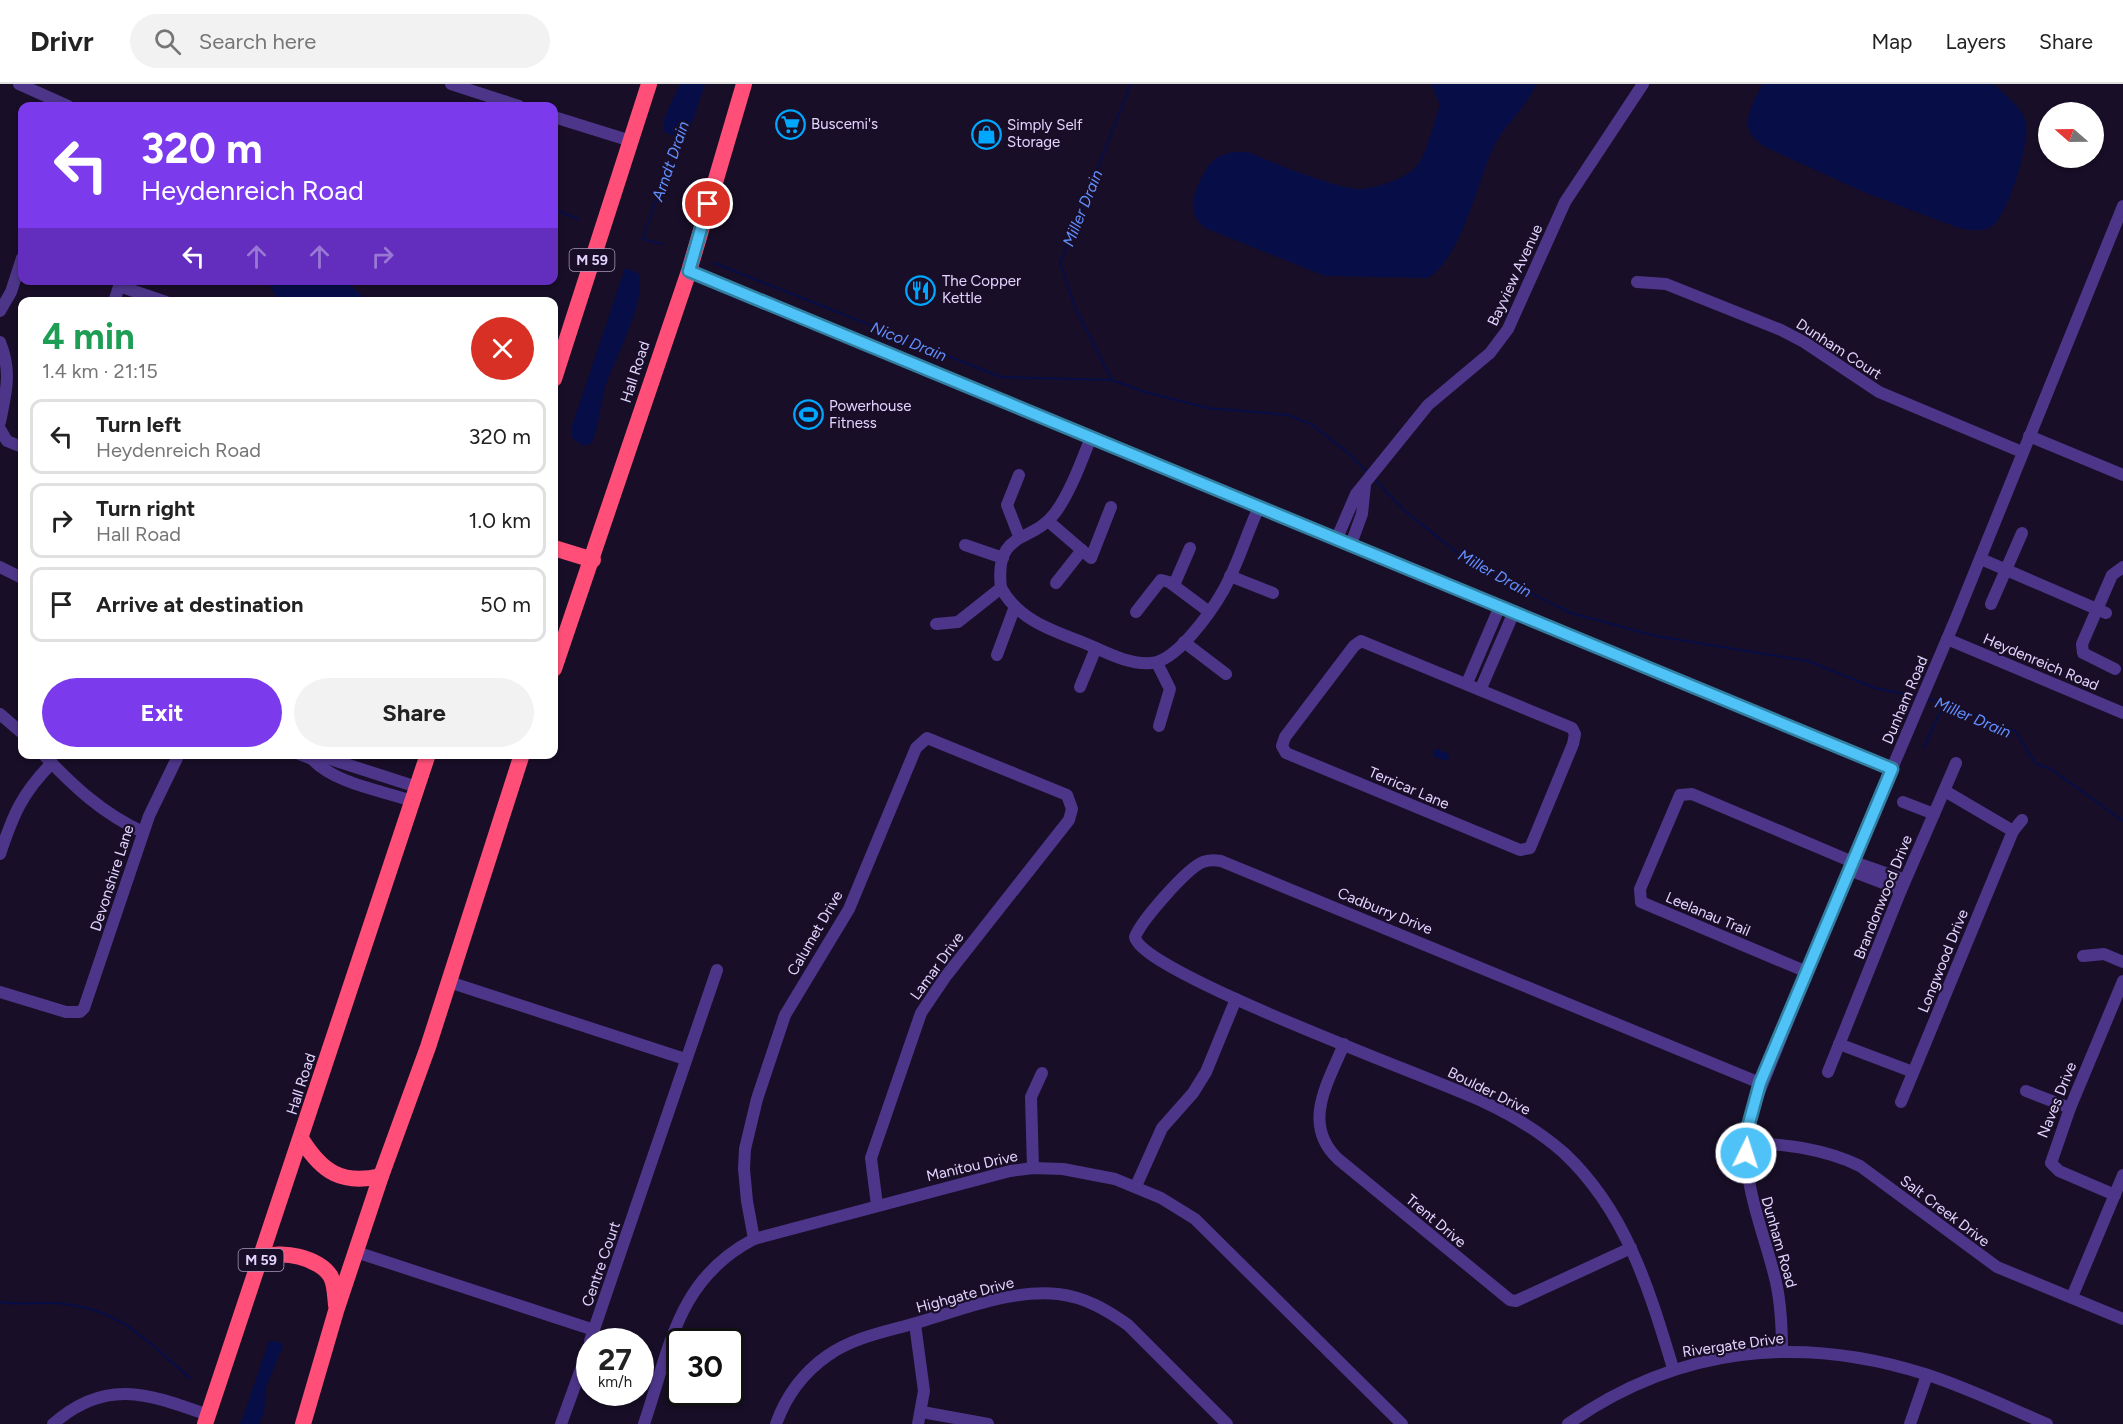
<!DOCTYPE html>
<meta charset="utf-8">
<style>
:root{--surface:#fff;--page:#f2f2f2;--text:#222;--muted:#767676;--line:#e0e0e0;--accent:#7c3aed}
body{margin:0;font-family:Figtree,sans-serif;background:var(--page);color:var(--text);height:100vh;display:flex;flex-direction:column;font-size:22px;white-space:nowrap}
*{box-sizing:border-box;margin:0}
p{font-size:20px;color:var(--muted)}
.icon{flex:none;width:33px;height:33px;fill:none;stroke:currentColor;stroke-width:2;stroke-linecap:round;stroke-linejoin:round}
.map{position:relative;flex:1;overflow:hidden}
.drawer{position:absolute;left:18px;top:213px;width:540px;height:462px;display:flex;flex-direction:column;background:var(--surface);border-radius:12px;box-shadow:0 2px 4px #0004}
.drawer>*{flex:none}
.banner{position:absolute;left:18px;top:18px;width:540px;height:183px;border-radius:12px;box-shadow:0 2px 4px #0004;background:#7c3aed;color:#fff;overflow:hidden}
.needle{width:39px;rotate:290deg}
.fabs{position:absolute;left:2038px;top:18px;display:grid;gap:12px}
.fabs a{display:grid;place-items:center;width:66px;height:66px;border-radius:50%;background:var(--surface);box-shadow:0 2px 4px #0004;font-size:30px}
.speed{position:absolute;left:576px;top:1244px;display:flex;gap:12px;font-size:30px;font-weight:700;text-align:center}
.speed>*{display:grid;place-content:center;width:78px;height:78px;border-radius:50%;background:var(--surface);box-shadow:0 2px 4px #0004;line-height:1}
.speed small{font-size:15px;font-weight:400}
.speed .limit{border:3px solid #111;border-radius:9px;background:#fff;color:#111}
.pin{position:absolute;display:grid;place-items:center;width:51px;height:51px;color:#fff;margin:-26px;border:3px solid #fff;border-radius:50%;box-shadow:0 2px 6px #0007}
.me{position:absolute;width:66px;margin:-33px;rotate:4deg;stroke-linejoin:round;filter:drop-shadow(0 0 4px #0008)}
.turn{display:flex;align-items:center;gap:21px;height:126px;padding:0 24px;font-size:27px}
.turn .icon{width:78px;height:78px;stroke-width:2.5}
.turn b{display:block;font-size:42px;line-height:51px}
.lanes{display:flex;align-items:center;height:57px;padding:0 24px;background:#0003;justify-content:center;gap:30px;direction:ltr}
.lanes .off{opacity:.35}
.round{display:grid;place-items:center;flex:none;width:63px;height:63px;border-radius:32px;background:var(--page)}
.head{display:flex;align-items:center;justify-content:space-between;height:102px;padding:0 24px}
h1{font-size:36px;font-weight:700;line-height:45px;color:#1e9e55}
.primary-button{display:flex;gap:12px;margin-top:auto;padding:12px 24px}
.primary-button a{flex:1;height:69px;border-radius:36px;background:var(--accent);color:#fff;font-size:24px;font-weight:700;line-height:69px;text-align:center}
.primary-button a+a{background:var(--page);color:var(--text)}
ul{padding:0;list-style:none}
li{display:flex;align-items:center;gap:18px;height:75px;margin:0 12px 9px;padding:0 12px;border:3px solid var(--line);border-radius:12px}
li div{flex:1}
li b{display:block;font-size:22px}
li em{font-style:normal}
header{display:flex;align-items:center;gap:36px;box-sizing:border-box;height:84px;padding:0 30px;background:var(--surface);border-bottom:2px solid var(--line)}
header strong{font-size:28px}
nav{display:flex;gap:33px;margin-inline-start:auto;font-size:21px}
.search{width:420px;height:54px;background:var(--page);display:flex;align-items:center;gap:15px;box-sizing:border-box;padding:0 21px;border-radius:33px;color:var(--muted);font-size:22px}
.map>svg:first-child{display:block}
.water{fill:#070e47}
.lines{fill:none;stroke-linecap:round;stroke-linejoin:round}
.stream{stroke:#070e47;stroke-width:2}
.minor{stroke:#4d3689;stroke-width:12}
.highway{stroke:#ff4f78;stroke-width:16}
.route-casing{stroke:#337fa1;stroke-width:15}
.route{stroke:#4fc3f7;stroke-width:10}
.labels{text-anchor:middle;stroke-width:4.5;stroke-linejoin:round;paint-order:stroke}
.shield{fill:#180e27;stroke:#a699be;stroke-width:1.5}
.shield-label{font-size:14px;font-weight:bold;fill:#e3d4ff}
.poi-label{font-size:15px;fill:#e3d4ff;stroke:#180e27;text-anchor:start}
.street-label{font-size:15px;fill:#e3d4ff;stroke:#180e27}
.water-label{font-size:16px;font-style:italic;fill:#628fff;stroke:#180e27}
</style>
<header>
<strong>Drivr</strong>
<div class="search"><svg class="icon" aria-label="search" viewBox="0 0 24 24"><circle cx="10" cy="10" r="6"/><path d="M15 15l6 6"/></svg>Search here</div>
<nav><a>Map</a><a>Layers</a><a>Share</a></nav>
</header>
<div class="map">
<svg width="2123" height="1340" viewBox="0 0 2123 1340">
<rect width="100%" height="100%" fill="#180e27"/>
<!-- water -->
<g class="water">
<path d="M680,0H705L690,45L684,51H670L664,47V35Z"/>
<path d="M1431,0H1536C1526,25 1505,40 1495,60C1477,97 1463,172 1428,194L1325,192L1205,144C1198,138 1194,133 1193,124C1192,109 1206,78 1220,72C1229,68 1238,67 1248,68C1271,78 1339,106 1362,105C1379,103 1405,95 1417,82C1427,70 1434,37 1440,21Z"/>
<path d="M1762,0H1993C2005,11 2022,22 2026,39C2030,59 2008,133 1991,143C1981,148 1969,146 1959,144L1866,109L1765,63C1736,45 1750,26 1762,0Z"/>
<path d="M625,184L638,189C649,214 613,278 605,304C600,323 599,341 592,359L584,362L572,354L571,345Z"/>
<path d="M267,197H347L367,217H279Z"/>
<path d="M1437,665L1449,670L1448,677L1434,673V666Z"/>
<path d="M269,1257L280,1258L283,1262L266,1303L264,1329L259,1340H238L242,1336Z"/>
</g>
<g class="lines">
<!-- stream -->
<g class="stream">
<path d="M554,125L578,135"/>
<path d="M662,160L643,155L678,51"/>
<path d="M714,179L1001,293L1112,296L1145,308L1208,324L1288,331L1311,340L1346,367L1367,388"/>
<path d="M1112,296L1075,224L1060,179L1131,0"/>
<path d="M1373,394L1406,428L1469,478L1571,529L1656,552L1808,577L1875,604L1919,613"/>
<path d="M1927,615L1945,618L2015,647L2036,680L2051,685L2123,737"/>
<path d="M1924,663L1945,618"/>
<path d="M0,1218C22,1222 43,1217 65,1220C124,1227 147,1258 190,1294"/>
</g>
<!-- minor -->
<g class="minor">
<path d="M19,0L68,22"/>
<path d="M451,0L519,22"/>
<path d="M554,33L631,57"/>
<path d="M689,187L1892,685"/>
<path d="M1637,198L1666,200L1781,246L1804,258L1879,308L2022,368"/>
<path d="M119,202L166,218"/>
<path d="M114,218L121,196"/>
<path d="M0,227L11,208L22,174"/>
<path d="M0,258C12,287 6,309 0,338"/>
<path d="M0,345L7,357L22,363"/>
<path d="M2029,352L2123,391"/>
<path d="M1048,437L1091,474L1111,423"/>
<path d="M1019,452L1007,421L1019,391"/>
<path d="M1337,454L1356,410L1428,321L1490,269L1508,245L1565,118L1643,0"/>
<path d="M1351,460L1362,430L1365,401"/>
<path d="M965,461L1003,474"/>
<path d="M1981,475L2106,529"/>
<path d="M0,483L22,494"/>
<path d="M1230,492L1273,509"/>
<path d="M1056,499L1082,466"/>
<path d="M1174,501L1190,464"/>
<path d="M1001,504C1018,535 1050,546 1082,558C1104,567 1127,581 1151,579C1176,578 1211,528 1223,507C1238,481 1246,451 1259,423"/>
<path d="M1991,520L2022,449"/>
<path d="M1136,528L1161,496L1169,498L1208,527"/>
<path d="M936,540L958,538L1001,504C994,445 1032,460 1055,429C1070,409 1082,376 1091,353"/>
<path d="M1947,555L2123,629"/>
<path d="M1361,557L1572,644L1575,650L1573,660L1530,764L1520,766L1286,669L1282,662L1285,653L1354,562Z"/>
<path d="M1184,558L1226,590"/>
<path d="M997,571L1014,525"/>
<path d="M1157,579L1170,605L1159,642"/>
<path d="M2115,585L2083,569L2082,560L2112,491L2123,483"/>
<path d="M1467,599L1500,522"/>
<path d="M1080,603L1096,564"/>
<path d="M1481,604L1514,528"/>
<path d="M0,630L22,649"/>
<path d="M43,670C73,702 103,730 143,748"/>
<path d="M299,670L312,675L327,674L417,703"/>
<path d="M312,675C336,700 380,706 412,717"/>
<path d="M1945,707L2013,747"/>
<path d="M1903,718L1934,730"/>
<path d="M0,770C13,731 22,709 52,679"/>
<path d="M1849,786L1901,806"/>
<path d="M2083,872L2104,870L2123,878"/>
<path d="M1807,888L1641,818L1640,805L1680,711L1692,710L1848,776L1905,796"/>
<path d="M449,898L685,975"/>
<path d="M0,908L66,928H80L84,924L149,732L179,670"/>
<path d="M1344,960C1328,999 1301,1040 1338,1075L1510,1216L1516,1217L1631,1164"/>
<path d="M1839,960L1913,988"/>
<path d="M1828,988L1901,806L1956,679"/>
<path d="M2026,1007L2070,1024"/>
<path d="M1901,1018L2013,747L2022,736"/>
<path d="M1746,1058C1787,1061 1823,1064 1860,1082L1997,1183L2123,1235"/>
<path d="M1033,1084L1031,1013L1042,989"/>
<path d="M1136,1102L1162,1044L1193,1009L1206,988L1236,915"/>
<path d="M2115,1111L2059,1087L2051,1079L2070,1024L2123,897"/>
<path d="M754,1155L747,1117L744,1085L745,1065L757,1015L785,931L849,825L916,664L927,654L1067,711L1072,725L1069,736L946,892L921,929L871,1074L877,1121"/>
<path d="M356,1168L594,1246"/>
<path d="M2072,1213L2123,1091"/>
<path d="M915,1240L924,1307L918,1340"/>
<path d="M590,1257L717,886"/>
<path d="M1782,1267C1782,1244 1781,1221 1776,1198C1761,1134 1736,1095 1752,1026L1853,776L1956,534L2123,122"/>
<path d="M1673,1284C1649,1205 1626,1127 1564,1069C1540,1048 1512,1031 1484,1018C1436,995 1141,889 1135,853C1141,837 1187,784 1203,778C1209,776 1215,776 1221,777L1760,999"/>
<path d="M922,1328L988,1340"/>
<path d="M53,1340C106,1293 149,1310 208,1331"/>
<path d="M561,1340L590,1260"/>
<path d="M644,1340C670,1264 677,1195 754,1155L1010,1087L1033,1084L1063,1085L1115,1095L1161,1114L1195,1135L1402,1340"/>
<path d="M776,1340C786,1312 803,1289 827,1272C854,1253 885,1248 916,1239C961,1226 1011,1205 1058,1210C1085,1213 1107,1226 1128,1241L1227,1340"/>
<path d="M1568,1340C1677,1263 1799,1250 1925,1290C1966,1303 2007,1323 2047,1340"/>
<path d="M1910,1340L1927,1291"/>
</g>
<!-- highway -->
<g class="highway">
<path d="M554,295L649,0"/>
<path d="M554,464L593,476"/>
<path d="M554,585L689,187L744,0"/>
<path d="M302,1056C322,1088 342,1101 381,1092"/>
<path d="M262,1175C279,1164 321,1174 331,1193C335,1201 335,1212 336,1221"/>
<path d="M205,1340L428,670"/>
<path d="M303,1340L336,1227L381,1092L428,963L522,670"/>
</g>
</g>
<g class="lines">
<defs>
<path id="route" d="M708,120L689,187L1892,685L1760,999L1748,1043L1746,1069"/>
</defs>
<!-- route casing -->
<use href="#route" class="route-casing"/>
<!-- route -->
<use href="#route" class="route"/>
</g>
<!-- icons -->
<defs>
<symbol id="supermarket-ring" viewBox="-11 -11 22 22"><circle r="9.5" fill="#180e27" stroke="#00a7ff" stroke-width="1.5"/><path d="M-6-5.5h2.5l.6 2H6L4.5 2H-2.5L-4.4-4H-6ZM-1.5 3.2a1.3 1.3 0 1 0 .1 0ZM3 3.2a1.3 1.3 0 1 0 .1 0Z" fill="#00a7ff"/></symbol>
<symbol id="shop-ring" viewBox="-11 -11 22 22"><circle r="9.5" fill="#180e27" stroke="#00a7ff" stroke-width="1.5"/><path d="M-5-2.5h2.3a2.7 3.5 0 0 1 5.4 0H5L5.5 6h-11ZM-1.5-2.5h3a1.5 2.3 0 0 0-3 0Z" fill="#00a7ff"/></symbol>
<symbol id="restaurant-ring" viewBox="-11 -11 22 22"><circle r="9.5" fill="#180e27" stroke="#00a7ff" stroke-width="1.5"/><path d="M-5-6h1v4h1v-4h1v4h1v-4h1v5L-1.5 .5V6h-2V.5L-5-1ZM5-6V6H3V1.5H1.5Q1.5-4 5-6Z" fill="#00a7ff"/></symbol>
<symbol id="stadium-ring" viewBox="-11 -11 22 22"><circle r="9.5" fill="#180e27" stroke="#00a7ff" stroke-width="1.5"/><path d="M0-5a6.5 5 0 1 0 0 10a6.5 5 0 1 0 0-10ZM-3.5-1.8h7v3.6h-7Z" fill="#00a7ff"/></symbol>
</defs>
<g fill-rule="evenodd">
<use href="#supermarket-ring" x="774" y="24" width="33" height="33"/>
<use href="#shop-ring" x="970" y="34" width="33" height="33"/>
<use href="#restaurant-ring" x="904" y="190" width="33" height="33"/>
<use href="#stadium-ring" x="792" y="314" width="33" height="33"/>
</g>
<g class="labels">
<!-- shield labels -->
<g class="shield">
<rect x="569.5" y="165" width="45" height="22" rx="4.5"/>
<rect x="238.5" y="1165" width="45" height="22" rx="4.5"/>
</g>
<g class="shield-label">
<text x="592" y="181">M 59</text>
<text x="261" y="1181">M 59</text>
</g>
<!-- poi labels -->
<g class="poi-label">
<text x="811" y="45">Buscemi's</text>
<text x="1007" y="46">Simply Self<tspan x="1007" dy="17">Storage</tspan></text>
<text x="942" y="202">The Copper<tspan x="942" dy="17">Kettle</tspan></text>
<text x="829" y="327">Powerhouse<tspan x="829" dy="17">Fitness</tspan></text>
</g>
<!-- street labels -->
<g class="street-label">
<text transform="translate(1515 191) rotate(-65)" y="5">Bayview Avenue</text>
<text transform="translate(1839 265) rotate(33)" y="5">Dunham Court</text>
<text transform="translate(635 288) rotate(-72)" y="5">Hall Road</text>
<text transform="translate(2041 578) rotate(23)" y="5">Heydenreich Road</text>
<text transform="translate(1905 616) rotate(-67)" y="5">Dunham Road</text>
<text transform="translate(1409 704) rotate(23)" y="5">Terricar Lane</text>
<text transform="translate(112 794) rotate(-72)" y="5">Devonshire Lane</text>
<text transform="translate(1883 813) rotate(-68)" y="5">Brandonwood Drive</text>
<text transform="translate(1385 827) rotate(22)" y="5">Cadburry Drive</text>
<text transform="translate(1708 830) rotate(23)" y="5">Leelanau Trail</text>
<text transform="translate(815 849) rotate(-60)" y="5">Calumet Drive</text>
<text transform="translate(1943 877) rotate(-68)" y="5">Longwood Drive</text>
<text transform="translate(937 882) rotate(-54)" y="5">Lamar Drive</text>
<text transform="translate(301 1000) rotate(-72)" y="5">Hall Road</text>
<text transform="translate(1489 1007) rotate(26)" y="5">Boulder Drive</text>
<text transform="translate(2057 1016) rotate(-68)" y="5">Naves Drive</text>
<text transform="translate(972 1082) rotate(-13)" y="5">Manitou Drive</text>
<text transform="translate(1945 1127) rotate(37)" y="5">Salt Creek Drive</text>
<text transform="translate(1436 1137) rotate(40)" y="5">Trent Drive</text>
<text transform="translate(1779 1158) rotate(74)" y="5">Dunham Road</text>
<text transform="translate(601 1180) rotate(-71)" y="5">Centre Court</text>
<text transform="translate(965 1211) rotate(-15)" y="5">Highgate Drive</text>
<text transform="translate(1733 1261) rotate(-8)" y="5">Rivergate Drive</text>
</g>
<!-- water labels -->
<g class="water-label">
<text transform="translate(670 77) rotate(-71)" y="6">Arndt Drain</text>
<text transform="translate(1082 124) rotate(-68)" y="6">Miller Drain</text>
<text transform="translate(909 257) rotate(22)" y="6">Nicol Drain</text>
<text transform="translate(1495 489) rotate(29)" y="6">Miller Drain</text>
<text transform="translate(1973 633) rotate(23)" y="6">Miller Drain</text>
</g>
</g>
</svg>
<div class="fabs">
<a><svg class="needle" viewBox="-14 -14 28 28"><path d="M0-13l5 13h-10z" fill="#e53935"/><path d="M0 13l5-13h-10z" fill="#767676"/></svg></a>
</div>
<div class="speed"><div>27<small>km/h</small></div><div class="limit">30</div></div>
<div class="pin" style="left:708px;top:120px;background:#d93025"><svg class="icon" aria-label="arrive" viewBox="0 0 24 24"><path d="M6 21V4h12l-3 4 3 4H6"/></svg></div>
<svg class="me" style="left:1746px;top:1069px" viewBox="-20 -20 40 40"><circle r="17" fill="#4fc3f7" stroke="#fff" stroke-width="3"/><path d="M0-11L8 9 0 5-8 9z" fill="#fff"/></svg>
<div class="banner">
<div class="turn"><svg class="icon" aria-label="left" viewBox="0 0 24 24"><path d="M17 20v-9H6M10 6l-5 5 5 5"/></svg><div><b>320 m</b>Heydenreich Road</div></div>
<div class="lanes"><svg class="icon" aria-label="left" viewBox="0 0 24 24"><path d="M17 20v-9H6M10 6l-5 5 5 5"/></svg><svg class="icon off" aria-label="ahead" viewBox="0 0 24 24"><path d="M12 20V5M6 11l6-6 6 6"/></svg><svg class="icon off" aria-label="ahead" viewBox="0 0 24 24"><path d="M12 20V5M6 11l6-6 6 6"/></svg><svg class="icon off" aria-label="right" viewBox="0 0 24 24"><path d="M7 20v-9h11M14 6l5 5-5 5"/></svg></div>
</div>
<section class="drawer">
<div class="head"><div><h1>4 min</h1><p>1.4 km · 21:15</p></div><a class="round" style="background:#d93025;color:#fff"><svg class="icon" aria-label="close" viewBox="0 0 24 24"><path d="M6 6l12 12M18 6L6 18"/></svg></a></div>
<ul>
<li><svg class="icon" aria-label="left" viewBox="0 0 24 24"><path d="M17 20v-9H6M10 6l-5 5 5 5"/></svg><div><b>Turn left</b><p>Heydenreich Road</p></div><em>320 m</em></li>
<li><svg class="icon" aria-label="right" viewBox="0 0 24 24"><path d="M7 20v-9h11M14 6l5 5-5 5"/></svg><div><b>Turn right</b><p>Hall Road</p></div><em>1.0 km</em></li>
<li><svg class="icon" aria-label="arrive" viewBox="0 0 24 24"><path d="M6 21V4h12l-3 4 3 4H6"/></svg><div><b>Arrive at destination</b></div><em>50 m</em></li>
</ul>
<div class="primary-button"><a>Exit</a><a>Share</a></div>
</section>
</div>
